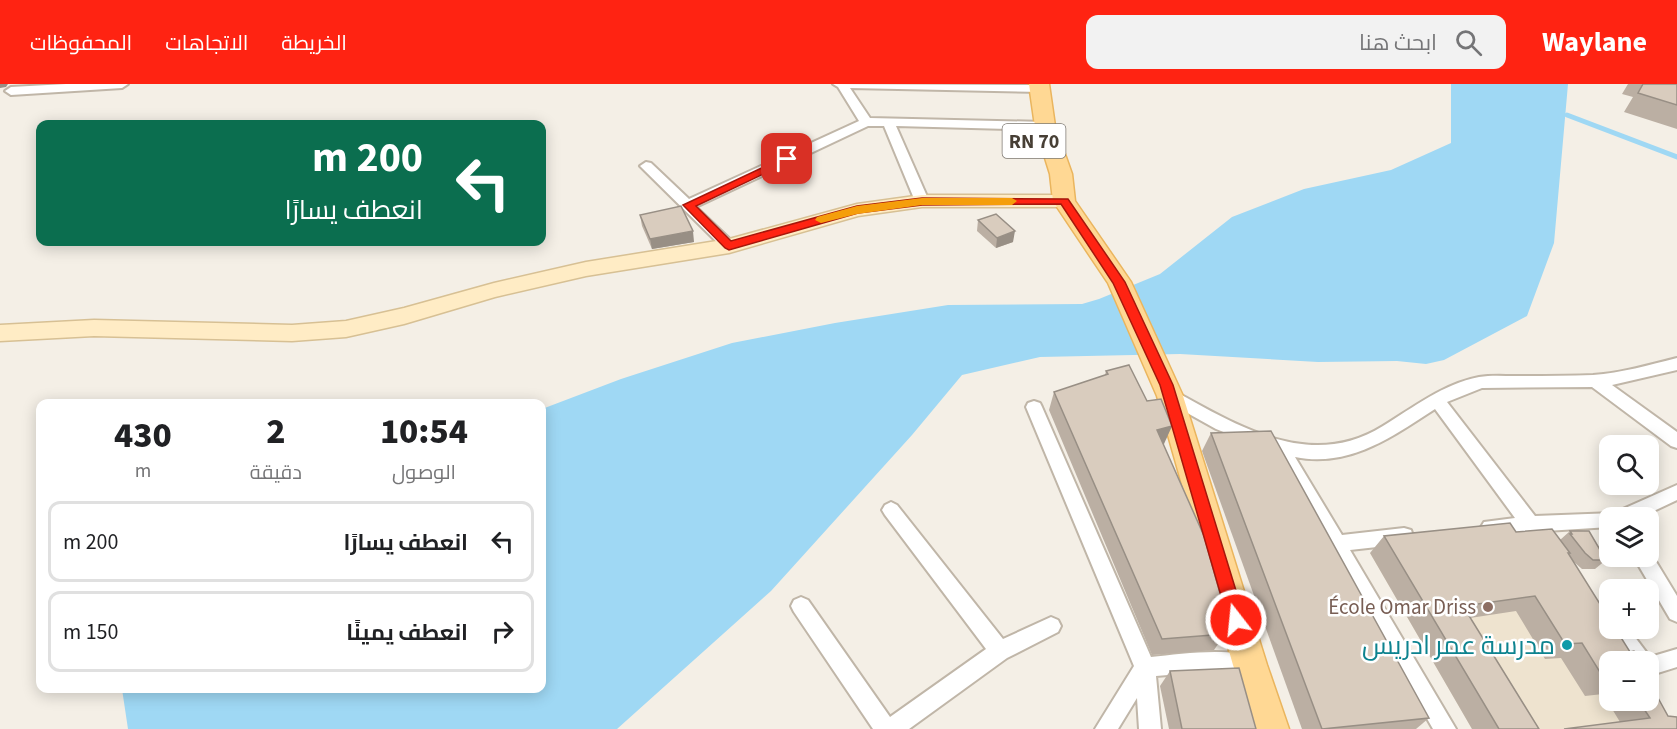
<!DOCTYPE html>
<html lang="ar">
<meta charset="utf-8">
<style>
:root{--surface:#fff;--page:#f2f2f2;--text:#202124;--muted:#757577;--line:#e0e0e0;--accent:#ff2312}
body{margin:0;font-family:"Source Sans 3",Cairo,sans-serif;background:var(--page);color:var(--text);direction:rtl;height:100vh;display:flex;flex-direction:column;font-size:22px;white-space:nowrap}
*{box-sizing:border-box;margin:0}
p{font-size:20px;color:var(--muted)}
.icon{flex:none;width:33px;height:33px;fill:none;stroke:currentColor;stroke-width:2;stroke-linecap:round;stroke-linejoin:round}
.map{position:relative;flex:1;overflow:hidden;direction:ltr}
.sheet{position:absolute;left:36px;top:315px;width:510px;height:294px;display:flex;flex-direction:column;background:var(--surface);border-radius:12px;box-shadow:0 3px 15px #0003;direction:rtl}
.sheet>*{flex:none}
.guide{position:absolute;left:36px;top:36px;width:510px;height:126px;border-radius:12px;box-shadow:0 3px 15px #0003;direction:rtl;background:#0b6e4f;color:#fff;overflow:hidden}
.buttons{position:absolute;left:1599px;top:351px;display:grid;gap:12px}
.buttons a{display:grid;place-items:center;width:60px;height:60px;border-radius:12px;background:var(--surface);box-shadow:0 3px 15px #0003;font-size:30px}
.pin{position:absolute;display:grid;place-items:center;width:51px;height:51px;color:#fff;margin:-26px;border-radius:12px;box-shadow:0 3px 9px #0006}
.me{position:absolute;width:66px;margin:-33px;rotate:344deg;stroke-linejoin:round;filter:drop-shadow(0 0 4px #0008)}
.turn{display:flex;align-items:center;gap:21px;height:126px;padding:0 24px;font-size:27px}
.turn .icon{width:78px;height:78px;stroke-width:2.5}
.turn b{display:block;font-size:42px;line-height:51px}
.eta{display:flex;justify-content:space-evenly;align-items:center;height:102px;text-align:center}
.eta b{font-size:36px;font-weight:800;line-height:42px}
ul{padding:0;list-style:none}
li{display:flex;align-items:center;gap:18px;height:81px;margin:0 12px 9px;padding:0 12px;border:3px solid var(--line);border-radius:12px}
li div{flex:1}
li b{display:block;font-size:22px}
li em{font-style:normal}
header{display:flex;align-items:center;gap:36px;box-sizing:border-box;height:84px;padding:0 30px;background:var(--accent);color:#fff}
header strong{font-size:28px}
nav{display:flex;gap:33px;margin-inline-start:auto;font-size:21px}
.search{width:420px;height:54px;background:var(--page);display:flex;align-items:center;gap:15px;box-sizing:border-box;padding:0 21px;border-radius:12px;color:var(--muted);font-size:22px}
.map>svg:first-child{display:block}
.education{fill:#eee3cf}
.water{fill:#9fd8f4}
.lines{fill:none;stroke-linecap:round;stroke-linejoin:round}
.stream{stroke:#9fd8f4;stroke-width:5}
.minor-casing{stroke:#c0b6a8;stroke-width:4}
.secondary-casing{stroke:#d7c094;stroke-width:3}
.primary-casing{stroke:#eab55e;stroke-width:3}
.minor{fill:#fff;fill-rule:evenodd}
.secondary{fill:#ffecc5;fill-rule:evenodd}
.primary{fill:#ffd894;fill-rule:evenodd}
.wall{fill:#bbafa3}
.shaded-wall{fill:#988f85}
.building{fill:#d9ccbe;stroke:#988f85;stroke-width:1.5}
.route{fill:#ff2312;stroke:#a6170c;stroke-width:1.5}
.slow{fill:#f59e0b}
.education-dot{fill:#8d6e63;stroke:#fff;stroke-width:2}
.culture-dot{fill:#0f9aa8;stroke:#fff;stroke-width:2}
.labels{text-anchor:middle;stroke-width:5;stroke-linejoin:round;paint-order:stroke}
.shield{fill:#fff;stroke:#7e7972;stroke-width:1.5}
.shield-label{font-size:20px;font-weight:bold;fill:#473f35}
.education-label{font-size:21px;fill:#785e54;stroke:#fff;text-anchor:end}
.near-culture-label{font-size:26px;fill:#0d838f;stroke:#fff;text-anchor:end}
</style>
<header>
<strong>Waylane</strong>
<div class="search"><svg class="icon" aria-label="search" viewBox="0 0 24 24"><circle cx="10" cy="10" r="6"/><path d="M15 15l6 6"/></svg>ابحث هنا</div>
<nav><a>الخريطة</a><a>الاتجاهات</a><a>المحفوظات</a></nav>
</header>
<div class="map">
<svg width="1677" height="645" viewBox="0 0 1677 645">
<rect width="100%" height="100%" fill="#f4efe6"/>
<!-- education -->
<path class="education" d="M1527,452L1610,616L1653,645H1472L1370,469Z"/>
<!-- water -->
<path class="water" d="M1451,0H1568L1554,159L1527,232L1444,276L1426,280L1397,277L1318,278L1180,270L1040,273L962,291L912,351L771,507L617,645H128L122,605L542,604V325L621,295L732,259L835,239L948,221L1082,220L1099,215L1160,190L1232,133L1304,105L1391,86L1451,59Z"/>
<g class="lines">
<!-- stream -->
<path class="stream" d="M1567,31L1677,73"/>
<defs>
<g id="minor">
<path d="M66,0H128L122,4L11,11L5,7L11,3Z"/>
<path d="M833,0L1038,1L1042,2V8L850,4L870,34L1045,38L1051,42L1045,46L896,42L929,117L922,121L915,117L884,42H868L696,123L734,159L736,162L729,167L724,165L640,82L646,78L651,79L689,115L859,37L838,3Z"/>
<path d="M1677,274V286L1612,301L1677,348V364L1671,362L1592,303L1482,304L1447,318L1535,432L1614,429L1677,401V416L1639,434H1610V443L1546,447L1557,464L1555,470C1540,475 1533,459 1526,448L1490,451L1484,448L1481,443L1484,438L1515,434L1435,325C1392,353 1349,384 1295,373L1342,451L1404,444L1411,446L1413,452L1411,458L1404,460L1350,466L1456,645H1433L1274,368L1216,345L1164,316L1162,312L1164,308L1170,306L1176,308C1240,343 1311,387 1383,342C1414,323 1443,300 1479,293C1491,291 1503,292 1515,292C1541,292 1567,292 1593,291C1621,289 1649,281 1677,274Z"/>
<path d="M1034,317L1040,319L1042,323L1151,573C1182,570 1228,563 1257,574L1260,581L1257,588L1250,591L1204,588L1156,592L1161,645H1139L1137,614L1118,645H1095L1134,582L1026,323L1028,319Z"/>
<path d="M891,418L897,421L1003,555L1051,533L1058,536L1061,542L1058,548L1007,574L909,645H873L794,528L791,522L794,516L801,513L808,516L890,633L986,565L885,431L882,426L885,421Z"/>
<path d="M1649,466L1677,512V538L1670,535L1633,472H1648Z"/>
<path d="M1610,537V544H1628L1650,573L1677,565V583L1648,592V578H1629L1605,544Z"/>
</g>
<path id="secondary" d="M922,111H1064L1071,113L1074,117L1071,121L1064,123H922L858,132L729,169L586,192L495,213L404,240L346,253L292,257L94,252L0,257V241L94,236L292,241L346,237L404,224L494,199L586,178L729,155L857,120Z"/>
<path id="primary" d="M1029,0H1049L1055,42L1072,90L1075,117L1131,198L1183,312L1267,581L1289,645H1255L1233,581L1157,312L1108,199L1053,117L1050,90L1035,42Z"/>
</defs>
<!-- minor casing -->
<use href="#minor" class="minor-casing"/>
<!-- secondary casing -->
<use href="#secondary" class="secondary-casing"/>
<!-- primary casing -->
<use href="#primary" class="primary-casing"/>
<!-- minor -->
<use href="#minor" class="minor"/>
<!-- secondary -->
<use href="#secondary" class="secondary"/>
<!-- primary -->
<use href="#primary" class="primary"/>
</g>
<!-- wall -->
<g class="wall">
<path d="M1628,0H1677V45L1624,28L1633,13L1622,10Z"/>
<path d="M640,131L694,158L652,165L642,142Z"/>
<path d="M978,136L1013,158L996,164L977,147Z"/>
<path d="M1106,287L1147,317L1172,342L1163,360L1225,550L1214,566L1152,571L1049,326L1054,308L1105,291Z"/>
<path d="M1211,349L1429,634L1416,645H1302L1202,367Z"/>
<path d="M1570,447L1606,476L1595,485H1582L1574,478L1570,473L1610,578V616H1648L1652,603L1668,632L1620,638L1603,610L1585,612L1561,574L1545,575L1516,527L1470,534L1539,645H1472L1370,469L1384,452L1516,448L1560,456Z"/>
<path d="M1170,587L1256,645H1169L1160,602Z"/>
</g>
<!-- shaded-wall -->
<g class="shaded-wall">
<path d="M0,0H8L6,3L0,4Z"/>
<path d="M693,147L694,158L652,165L650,155Z"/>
<path d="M1015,147L1013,158L996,164L997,154Z"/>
<path d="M1172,342L1164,360L1149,364L1157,346Z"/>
</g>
<!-- building -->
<g class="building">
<path d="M1643,0H1677V21L1638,9Z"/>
<path d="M681,122L693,147L650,155L640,131Z"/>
<path d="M996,130L1015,147L997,154L978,136Z"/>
<path d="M1129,281L1147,317L1161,315L1172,342L1157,346L1204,452L1228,538L1225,550L1162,555L1054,308L1108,290L1106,287Z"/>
<path d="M1271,347L1429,634L1322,645L1211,349Z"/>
<path d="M1510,439L1516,448L1552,445L1570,469H1568L1610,536V544H1615L1630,568L1634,567L1641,578H1610V597L1606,598L1582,559L1565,560L1535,512L1463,522L1539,645H1499L1384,452Z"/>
<path d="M1570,447H1589L1606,476H1593L1585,469L1570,450H1572Z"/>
<path d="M1239,584L1256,645H1182L1170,587Z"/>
<path d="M1648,589L1656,599L1652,603L1668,632L1677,633V645H1564L1650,634L1638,616H1648Z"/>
</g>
<!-- route -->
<path class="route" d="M787,72L792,75L791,77L696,122L731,157L857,122L922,114L1068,115L1125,198L1173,301L1245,536L1242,541L1236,543L1231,541L1228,536L1160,301L1113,199L1061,120L922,121L858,129L729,166L725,164L683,121Z"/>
<!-- slow -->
<path class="slow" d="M922,114H1012L1017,117L1012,121H922L857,130L821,139L815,136L817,133L857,122Z"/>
<!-- markers -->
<circle class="education-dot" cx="1488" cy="523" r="6"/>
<circle class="culture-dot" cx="1567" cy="561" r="6"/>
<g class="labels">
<!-- shield labels -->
<rect class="shield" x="1002.5" y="40" width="63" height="34" rx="4.5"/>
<g class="shield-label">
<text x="1034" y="64">RN 70</text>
</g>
<!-- education labels -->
<g class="education-label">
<text x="1476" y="530">École Omar Driss</text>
</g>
<!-- near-culture labels -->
<g class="near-culture-label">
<text x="1555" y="570">مدرسة عمر ادريس</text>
</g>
</g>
</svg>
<div class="buttons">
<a><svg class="icon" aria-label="search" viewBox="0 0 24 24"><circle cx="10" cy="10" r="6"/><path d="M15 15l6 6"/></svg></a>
<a><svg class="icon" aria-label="layers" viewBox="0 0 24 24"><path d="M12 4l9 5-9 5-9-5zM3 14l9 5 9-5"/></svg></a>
<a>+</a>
<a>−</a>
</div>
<div class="pin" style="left:787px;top:75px;background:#d93025"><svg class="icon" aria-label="arrive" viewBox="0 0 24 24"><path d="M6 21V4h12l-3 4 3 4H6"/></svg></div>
<svg class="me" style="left:1236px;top:536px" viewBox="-20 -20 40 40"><circle r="17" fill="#ff2312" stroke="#fff" stroke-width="3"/><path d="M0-11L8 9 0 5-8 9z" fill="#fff"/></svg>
<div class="guide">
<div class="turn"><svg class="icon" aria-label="left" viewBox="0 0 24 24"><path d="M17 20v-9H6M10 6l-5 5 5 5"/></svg><div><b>200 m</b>انعطف يسارًا</div></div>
</div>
<section class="sheet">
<div class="eta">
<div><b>10:54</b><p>الوصول</p></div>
<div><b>2</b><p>دقيقة</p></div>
<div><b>430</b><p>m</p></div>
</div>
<ul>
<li><svg class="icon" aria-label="left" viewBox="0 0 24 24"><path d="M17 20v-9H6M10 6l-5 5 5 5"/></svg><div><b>انعطف يسارًا</b></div><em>200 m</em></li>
<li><svg class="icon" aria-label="right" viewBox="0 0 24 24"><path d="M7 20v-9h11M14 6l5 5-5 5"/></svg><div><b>انعطف يمينًا</b></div><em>150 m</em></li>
</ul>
</section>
</div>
